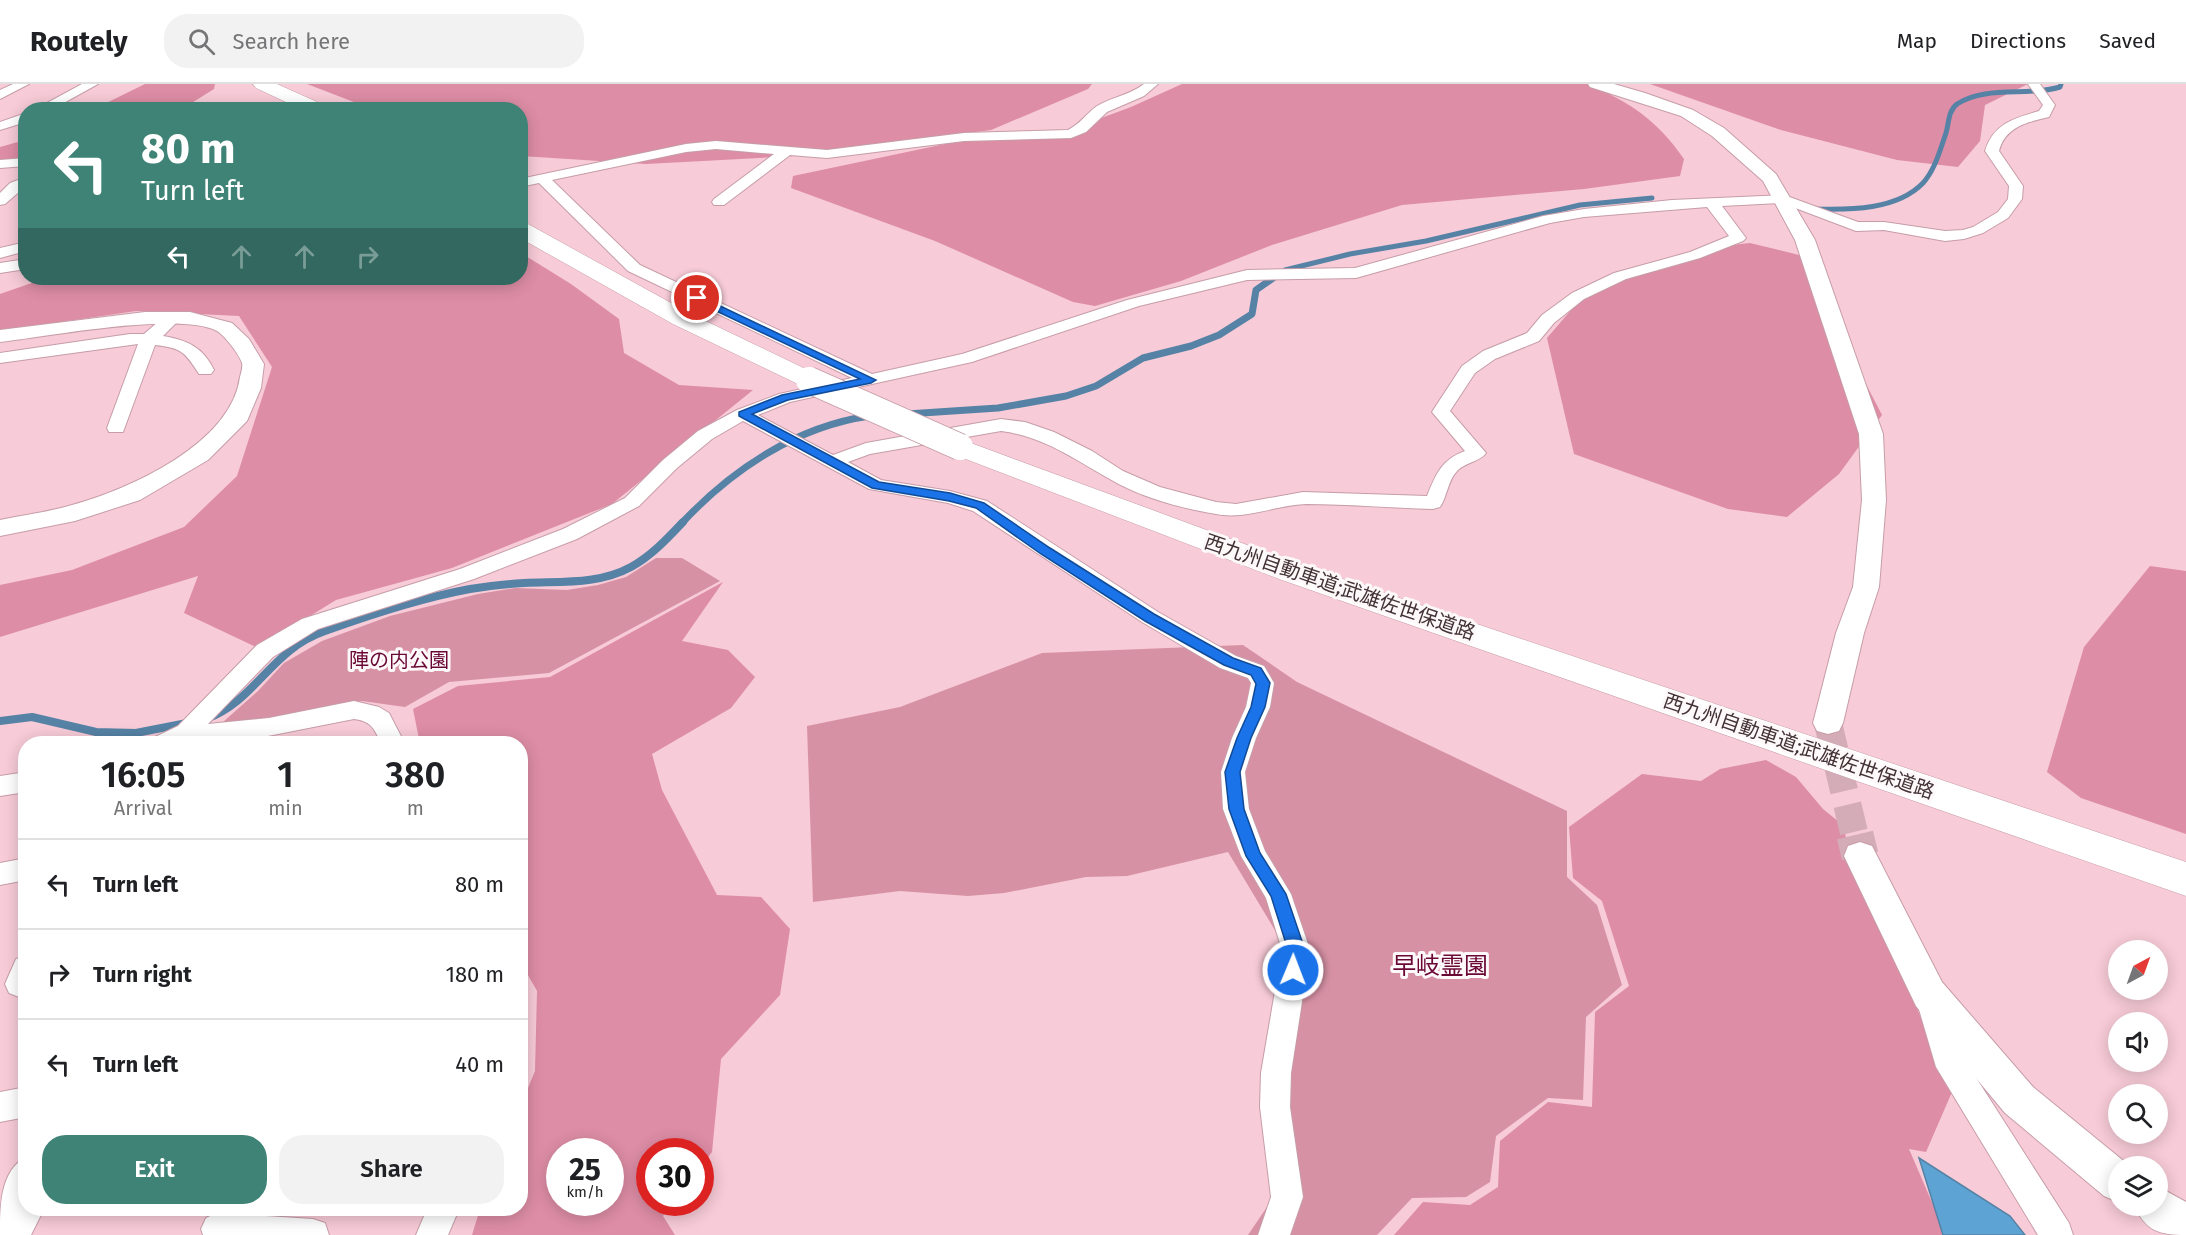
<!DOCTYPE html>
<meta charset="utf-8">
<style>
:root{--surface:#fff;--page:#f2f2f2;--text:#202124;--muted:#757577;--line:#e0e0e0;--accent:#3f8377}
body{margin:0;font-family:"Fira Sans","Noto Sans JP",sans-serif;background:var(--page);color:var(--text);height:100vh;display:flex;flex-direction:column;font-size:22px;white-space:nowrap}
*{box-sizing:border-box;margin:0}
p{font-size:20px;color:var(--muted)}
.icon{flex:none;width:33px;height:33px;fill:none;stroke:currentColor;stroke-width:2;stroke-linecap:round;stroke-linejoin:round}
.map{position:relative;flex:1;overflow:hidden}
.sheet{position:absolute;left:18px;top:652px;width:510px;height:480px;display:flex;flex-direction:column;background:var(--surface);border-radius:24px;box-shadow:0 3px 15px #0003}
.sheet>*{flex:none}
.guide{position:absolute;left:18px;top:18px;width:510px;height:183px;border-radius:24px;box-shadow:0 3px 15px #0003;background:#3f8377;color:#fff;overflow:hidden}
.needle{width:39px;rotate:41deg}
.fabs{position:absolute;left:2108px;top:856px;display:grid;gap:12px}
.fabs a{display:grid;place-items:center;width:60px;height:60px;border-radius:50%;background:var(--surface);box-shadow:0 3px 15px #0003;font-size:30px}
.speed{position:absolute;left:546px;top:1054px;display:flex;gap:12px;font-size:30px;font-weight:700;text-align:center}
.speed>*{display:grid;place-content:center;width:78px;height:78px;border-radius:50%;background:var(--surface);box-shadow:0 3px 15px #0003;line-height:1}
.speed small{font-size:15px;font-weight:400}
.speed .limit{border:9px solid #d22;background:#fff;color:#111}
.pin{position:absolute;display:grid;place-items:center;width:51px;height:51px;color:#fff;margin:-26px;border:3px solid #fff;border-radius:50%;box-shadow:0 2px 6px #0007}
.me{position:absolute;width:66px;margin:-33px;rotate:1deg;stroke-linejoin:round;filter:drop-shadow(0 0 4px #0008)}
.turn{display:flex;align-items:center;gap:21px;height:126px;padding:0 24px;font-size:27px}
.turn .icon{width:78px;height:78px;stroke-width:2.5}
.turn b{display:block;font-size:42px;line-height:51px}
.lanes{display:flex;align-items:center;height:57px;padding:0 24px;background:#0003;justify-content:center;gap:30px;direction:ltr}
.lanes .off{opacity:.35}
.eta{display:flex;justify-content:space-evenly;align-items:center;height:102px;text-align:center}
.eta b{font-size:36px;font-weight:600;line-height:42px}
.primary-button{display:flex;gap:12px;margin-top:auto;padding:12px 24px}
.primary-button a{flex:1;height:69px;border-radius:24px;background:var(--accent);color:#fff;font-size:24px;font-weight:600;line-height:69px;text-align:center}
.primary-button a+a{background:var(--page);color:var(--text)}
ul{padding:0;list-style:none}
li{display:flex;align-items:center;gap:18px;height:90px;padding:0 24px;border-top:2px solid var(--line)}
li div{flex:1}
li b{display:block;font-size:22px}
li em{font-style:normal}
header{display:flex;align-items:center;gap:36px;box-sizing:border-box;height:84px;padding:0 30px;background:var(--surface);border-bottom:2px solid var(--line)}
header strong{font-size:28px}
nav{display:flex;gap:33px;margin-inline-start:auto;font-size:21px}
.search{width:420px;height:54px;background:var(--page);display:flex;align-items:center;gap:15px;box-sizing:border-box;padding:0 21px;border-radius:24px;color:var(--muted);font-size:22px}
.map>svg:first-child{display:block}
.green{fill:#d791a5}
.forest{fill:#dd8da5;fill-rule:evenodd}
.water{fill:#5da4d5;stroke:#5582a5;stroke-width:1.5}
.lines{fill:none;stroke-linecap:round;stroke-linejoin:round}
.stream-far2{stroke:#5582a5;stroke-width:5}
.stream-far1{stroke:#5582a5;stroke-width:7}
.stream{stroke:#5582a5;stroke-width:8}
.tertiary-tunnel-far1{stroke:#d3acb7;stroke-width:28;stroke-dasharray:28 14;stroke-linecap:butt}
.tertiary-tunnel{stroke:#d3acb7;stroke-width:37;stroke-dasharray:37 18;stroke-linecap:butt}
.minor-casing{stroke:#c69da8;stroke-width:2}
.tertiary-casing{stroke:#c69da8;stroke-width:2}
.motorway-casing{stroke:#c69da8;stroke-width:1}
.minor{fill:#fff;fill-rule:evenodd}
.tertiary{fill:#fff;fill-rule:evenodd}
.motorway{fill:#fff;fill-rule:evenodd}
.motorway-bridge-casing{stroke:#c69da8;stroke-width:28;stroke-linecap:butt}
.motorway-bridge{stroke:#fff;stroke-width:26}
.route{fill:#1a73e8;stroke:#114b97;stroke-width:1.5}
.labels{text-anchor:middle;stroke-width:6;stroke-linejoin:round;paint-order:stroke}
.street-label{font-size:20px;fill:#433236;stroke:#fdf8f9}
.park-label{font-size:20px;fill:#6a0835;stroke:#fdf8f9}
.near-park-label{font-size:24px;fill:#6a0835;stroke:#fdf8f9}
</style>
<header>
<strong>Routely</strong>
<div class="search"><svg class="icon" aria-label="search" viewBox="0 0 24 24"><circle cx="10" cy="10" r="6"/><path d="M15 15l6 6"/></svg>Search here</div>
<nav><a>Map</a><a>Directions</a><a>Saved</a></nav>
</header>
<div class="map">
<svg width="2186" height="1151" viewBox="0 0 2186 1151">
<rect width="100%" height="100%" fill="#f7cbd7"/>
<!-- green -->
<g class="green">
<path d="M656,474H682L720,497L549,589L449,598L405,623L362,617L288,632L225,641L223,638L258,607L284,579L322,557L390,532L478,510L515,504L567,506L598,501L626,493Z"/>
<path d="M1243,561L1297,598L1567,727V793L1597,821L1622,901L1586,933L1583,1016L1548,1014L1496,1052L1490,1098L1466,1113L1412,1114L1377,1151H1248L1273,1114L1285,863L1228,768L1127,792L1086,793L1004,809L968,812L900,807L813,818L807,642L900,623L1042,569Z"/>
</g>
<!-- forest -->
<g class="forest">
<path d="M145,0H215L214,5L182,25H94Z"/>
<path d="M307,0H1092L1088,5L991,46L796,72L646,80L521,72L520,26L372,25Z"/>
<path d="M1182,0H1588C1631,19 1657,36 1684,75L1680,92L1584,105L1402,121L1272,161L1181,197L1095,222L1073,218L935,157L791,104L793,92L983,52L1069,46L1131,23Z"/>
<path d="M1650,0H2028L1985,21L1980,57L1958,83L1897,76L1781,46Z"/>
<path d="M25,56V74L0,76V63Z"/>
<path d="M1750,159L1799,171L1882,331L1839,390L1787,433L1728,425L1574,370L1547,254L1584,211L1609,199L1723,162Z"/>
<path d="M521,169L571,200L619,235L624,269L679,301L753,306L612,420L452,484L336,516L258,564L184,529L198,492L0,553V501L72,486L184,443L237,392L272,283L239,232L136,227L0,247V210L46,194H520Z"/>
<path d="M2150,482L2186,487V750L2081,714L2047,688L2084,563Z"/>
<path d="M723,498L682,557L728,566L755,593L731,624L652,670L662,706L717,811L761,813L790,845L780,911L721,975L712,1068L701,1082L700,1068H650V1119H673L663,1132L675,1151H472L480,1125H520L521,1021L535,987L537,907L520,877V660H420L413,625L458,602L550,593ZM560,1068H610V1119H560Z"/>
<path d="M1766,676L1796,693L1823,725L1844,742L1850,782L1906,898L1952,1008L1926,1068L1909,1065L1946,1151H1394L1423,1118L1470,1121L1498,1103L1500,1057L1548,1018L1592,1023L1595,928L1629,902L1602,817L1573,794L1569,743L1642,690L1701,697L1720,685Z"/>
</g>
<!-- water -->
<path class="water" d="M1919,1074L2010,1132L2025,1151H1943Z"/>
<g class="lines">
<!-- stream-far2 -->
<g class="stream-far2">
<path d="M1815,125C1850,126 1897,126 1923,99C1935,86 1940,66 1946,49C1949,39 1948,27 1957,20C1986,1 2028,13 2060,3L2061,0"/>
<path d="M1274,194L1285,186L1350,170L1426,157L1580,121L1652,114"/>
</g>
<!-- stream-far1 -->
<g class="stream-far1">
<path d="M907,330L998,324L1066,312L1096,302L1143,274L1191,262L1219,251L1252,230L1256,206L1276,192"/>
<path d="M681,440C731,386 797,342 870,332"/>
</g>
<!-- stream -->
<g class="stream">
<path d="M206,635C257,616 270,566 325,547C372,530 421,514 470,505C488,502 506,500 524,499C560,497 598,501 631,483C651,472 667,455 683,438"/>
<path d="M0,637L32,633L96,648L136,649L187,639"/>
</g>
<!-- tertiary-tunnel-far1 -->
<path class="tertiary-tunnel-far1" d="M1828,639L1855,753"/>
<!-- tertiary-tunnel -->
<path class="tertiary-tunnel" d="M1855,751L1860,772"/>
<defs>
<g id="minor">
<path d="M13,0H29L0,15V6Z"/>
<path d="M82,0H98L51,26H34Z"/>
<path d="M1144,0H1158L1144,12L1107,28L1086,48L1071,54L964,57L827,74L790,71L724,121H714L712,118L714,115L774,70L716,65L686,68L552,96L640,181L872,290L962,270L1127,216L1247,186L1355,184L1543,132L1584,125L1672,116L1784,111L1858,138H1884L1945,147L1963,146L1973,143L1998,128L2008,115L2009,102L1985,67C1993,40 2014,34 2039,27L2043,21L2028,0H2040L2055,21L2049,33C2027,38 2005,43 1999,67L2023,102L2022,115L2008,134L1983,149L1964,155L1945,157L1884,146L1856,147L1782,119L1722,122L1746,154L1743,157L1700,174L1626,195L1584,215L1554,239L1539,257L1495,275L1475,289L1450,327L1486,369C1480,378 1465,378 1457,387C1448,396 1447,413 1440,423L1433,425C1391,424 1348,420 1306,420C1275,421 1246,436 1216,430C1180,424 1139,413 1108,394C1073,374 1042,352 1001,347L870,370L848,378L881,396L950,407L987,417L1158,528L1236,572L1264,582L1274,599L1270,623L1256,654L1245,688L1249,725L1265,767L1291,810L1310,866L1291,989L1290,1023L1303,1113L1290,1151H1258L1271,1113L1260,1023L1261,989L1282,866L1266,814L1241,772L1223,725L1221,688L1232,654L1246,623L1251,599L1248,594L1220,584L1142,538L973,427L948,419L869,405L743,337L712,355L677,384L639,422L577,455L474,495L318,545L273,573L208,640L269,634L354,617L379,623L389,629L405,660H381C375,645 371,637 354,635L247,656L151,660L155,653L178,642L257,561L302,535L460,485L563,445L625,414L663,376L698,347L737,326L779,310L852,294L628,187L539,99L520,103V95L686,60L716,57L827,66L964,49L1068,46C1080,40 1086,30 1097,22C1112,13 1130,11 1144,0ZM1707,123L1729,152L1690,168L1614,189L1572,209L1542,231L1527,249L1483,267L1462,282L1432,328L1465,367C1441,376 1436,390 1427,412L1303,408L1236,420L1216,418L1160,403L1123,387L1092,367L1054,348L1025,338L1001,335L866,359L833,371L758,331L790,318L972,278L1139,222L1247,196L1356,194L1550,139L1584,133Z"/>
<path d="M26,29V38L0,46V38Z"/>
<path d="M26,74V82L0,84V76Z"/>
<path d="M26,93V102L5,120L0,121V109L10,99Z"/>
<path d="M26,158V167L0,174V164Z"/>
<path d="M26,175V185L0,189V179Z"/>
<path d="M173,229L181,234L163,252C187,256 203,263 214,286L211,290H199C185,268 182,264 155,261L123,348H109L107,344L138,260L0,279V269L130,250H144L167,230Z"/>
<path d="M26,688V708L0,712V692Z"/>
<path d="M26,774V796L0,801V779Z"/>
<path d="M26,872V910L19,913L9,909L5,900L16,875Z"/>
<path d="M1932,909L1942,913L1959,967L2069,1139L2073,1151H2038L1936,983L1918,922L1922,913Z"/>
<path d="M26,1003V1033L0,1038V1008Z"/>
<path d="M26,1073V1125H44L31,1151H0C0,1122 0,1087 26,1073Z"/>
<path d="M427,1125H459L448,1151H416Z"/>
<path d="M217,1129L313,1135L325,1139L329,1151H203L201,1145L206,1134Z"/>
</g>
<g id="tertiary">
<path d="M1588,0H1614L1645,9L1693,26L1724,44L1776,90L1815,156L1883,350L1886,416L1879,503L1864,549L1843,639L1839,647L1828,650L1817,647L1813,639L1836,549L1853,503L1862,416L1859,350L1795,156L1763,97L1712,52L1681,32L1590,3Z"/>
<path d="M145,228H190L232,239L249,255L264,280L261,304L247,337L208,376L140,416L75,437L0,452V436C24,431 48,428 72,421C130,405 231,360 240,293C241,289 243,283 242,279C239,270 225,252 217,247C179,227 46,253 0,258V246Z"/>
<path d="M1860,758L1872,762L1942,898L2033,1003L2131,1083H2118V1118L2104,1112L2005,1029L1916,922L1844,772L1848,762Z"/>
<path d="M2157,1102L2186,1118V1151C2160,1151 2145,1147 2135,1122H2157Z"/>
</g>
<g id="motorway">
<path d="M253,0H277L326,22L328,26H303L256,4Z"/>
<path d="M520,139L528,140L691,230L818,291L822,296L818,301L809,304L800,301L673,240L520,154Z"/>
<path d="M960,355L1304,482L2186,778V812L1282,496L950,369L946,363L950,357Z"/>
</g>
</defs>
<!-- minor casing -->
<use href="#minor" class="minor-casing"/>
<!-- tertiary casing -->
<use href="#tertiary" class="tertiary-casing"/>
<!-- motorway casing -->
<use href="#motorway" class="motorway-casing"/>
<!-- minor -->
<use href="#minor" class="minor"/>
<!-- tertiary -->
<use href="#tertiary" class="tertiary"/>
<!-- motorway -->
<use href="#motorway" class="motorway"/>
<defs>
<path id="motorway-bridge" d="M809,296L960,363"/>
</defs>
<!-- motorway-bridge casing -->
<use href="#motorway-bridge" class="motorway-bridge-casing"/>
<!-- motorway-bridge -->
<use href="#motorway-bridge" class="motorway-bridge"/>
</g>
<!-- route -->
<path class="route" d="M697,211L876,296L871,299L788,316L752,330L879,398L950,409L984,419L1050,464L1154,530L1233,574L1261,584L1270,599L1265,623L1251,654L1240,688L1244,725L1260,769L1286,810L1305,866L1299,892L1293,894L1287,892L1284,886L1288,866L1271,812L1246,772L1229,725L1225,688L1237,654L1251,623L1256,600L1251,591L1224,581L1145,537L1041,470L976,424L949,417L872,404L739,332V328L782,311L860,295L693,216L692,214Z"/>
<g class="labels">
<!-- street labels -->
<g class="street-label">
<text transform="translate(1340 503) rotate(19)" y="7">西九州自動車道;武雄佐世保道路</text>
<text transform="translate(1799 662) rotate(19)" y="7">西九州自動車道;武雄佐世保道路</text>
</g>
<!-- park labels -->
<g class="park-label">
<text x="399" y="583">陣の内公園</text>
</g>
<!-- near-park labels -->
<g class="near-park-label">
<text x="1440" y="890">早岐霊園</text>
</g>
</g>
</svg>
<div class="fabs">
<a><svg class="needle" viewBox="-14 -14 28 28"><path d="M0-13l5 13h-10z" fill="#e53935"/><path d="M0 13l5-13h-10z" fill="#757577"/></svg></a>
<a><svg class="icon" aria-label="sound" viewBox="0 0 24 24"><path d="M4 9h4l5-4v14l-5-4H4zM17 9q2 3 0 6"/></svg></a>
<a><svg class="icon" aria-label="search" viewBox="0 0 24 24"><circle cx="10" cy="10" r="6"/><path d="M15 15l6 6"/></svg></a>
<a><svg class="icon" aria-label="layers" viewBox="0 0 24 24"><path d="M12 4l9 5-9 5-9-5zM3 14l9 5 9-5"/></svg></a>
</div>
<div class="speed"><div>25<small>km/h</small></div><div class="limit">30</div></div>
<div class="pin" style="left:697px;top:214px;background:#d93025"><svg class="icon" aria-label="arrive" viewBox="0 0 24 24"><path d="M6 21V4h12l-3 4 3 4H6"/></svg></div>
<svg class="me" style="left:1293px;top:886px" viewBox="-20 -20 40 40"><circle r="17" fill="#1a73e8" stroke="#fff" stroke-width="3"/><path d="M0-11L8 9 0 5-8 9z" fill="#fff"/></svg>
<div class="guide">
<div class="turn"><svg class="icon" aria-label="left" viewBox="0 0 24 24"><path d="M17 20v-9H6M10 6l-5 5 5 5"/></svg><div><b>80 m</b>Turn left</div></div>
<div class="lanes"><svg class="icon" aria-label="left" viewBox="0 0 24 24"><path d="M17 20v-9H6M10 6l-5 5 5 5"/></svg><svg class="icon off" aria-label="ahead" viewBox="0 0 24 24"><path d="M12 20V5M6 11l6-6 6 6"/></svg><svg class="icon off" aria-label="ahead" viewBox="0 0 24 24"><path d="M12 20V5M6 11l6-6 6 6"/></svg><svg class="icon off" aria-label="right" viewBox="0 0 24 24"><path d="M7 20v-9h11M14 6l5 5-5 5"/></svg></div>
</div>
<section class="sheet">
<div class="eta">
<div><b>16:05</b><p>Arrival</p></div>
<div><b>1</b><p>min</p></div>
<div><b>380</b><p>m</p></div>
</div>
<ul>
<li><svg class="icon" aria-label="left" viewBox="0 0 24 24"><path d="M17 20v-9H6M10 6l-5 5 5 5"/></svg><div><b>Turn left</b></div><em>80 m</em></li>
<li><svg class="icon" aria-label="right" viewBox="0 0 24 24"><path d="M7 20v-9h11M14 6l5 5-5 5"/></svg><div><b>Turn right</b></div><em>180 m</em></li>
<li><svg class="icon" aria-label="left" viewBox="0 0 24 24"><path d="M17 20v-9H6M10 6l-5 5 5 5"/></svg><div><b>Turn left</b></div><em>40 m</em></li>
</ul>
<div class="primary-button"><a>Exit</a><a>Share</a></div>
</section>
</div>
